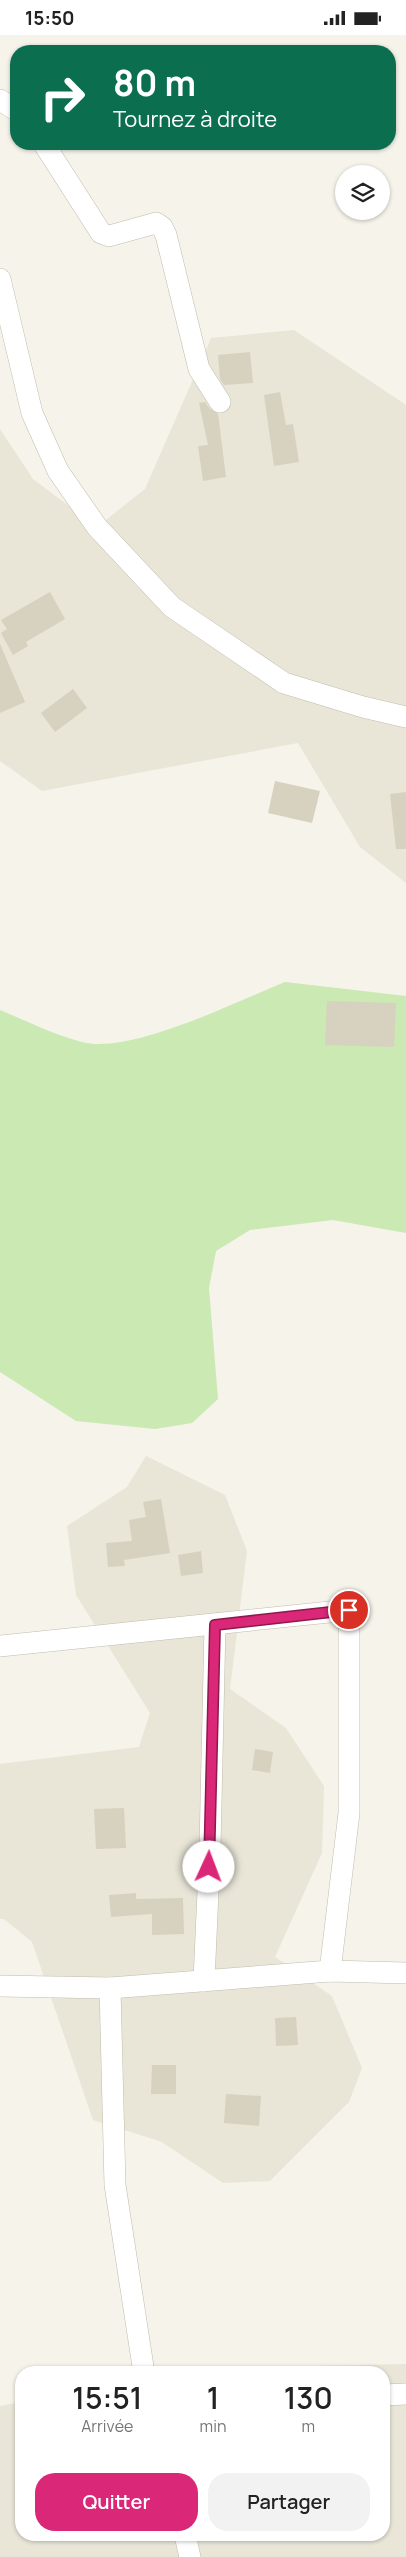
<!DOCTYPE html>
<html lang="fr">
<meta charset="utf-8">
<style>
:root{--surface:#fff;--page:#f2f2f2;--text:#222;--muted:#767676;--accent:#db2777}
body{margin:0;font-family:Manrope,sans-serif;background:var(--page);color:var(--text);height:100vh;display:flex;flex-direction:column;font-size:19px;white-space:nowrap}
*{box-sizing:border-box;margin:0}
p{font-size:16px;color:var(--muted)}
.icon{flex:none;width:28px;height:28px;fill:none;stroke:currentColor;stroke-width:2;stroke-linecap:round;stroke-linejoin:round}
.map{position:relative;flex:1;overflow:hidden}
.side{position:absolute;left:15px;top:2331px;width:375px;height:175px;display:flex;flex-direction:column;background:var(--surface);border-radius:20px;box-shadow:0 1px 4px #0004}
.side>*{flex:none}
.hud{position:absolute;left:10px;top:10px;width:386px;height:105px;border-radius:20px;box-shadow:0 1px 4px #0004;background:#0b6e4f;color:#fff;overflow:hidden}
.buttons{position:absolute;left:335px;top:130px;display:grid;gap:10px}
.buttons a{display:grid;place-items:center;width:55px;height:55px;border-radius:50%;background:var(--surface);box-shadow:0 1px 4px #0004;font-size:25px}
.pin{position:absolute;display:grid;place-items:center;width:42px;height:42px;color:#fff;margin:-21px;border:2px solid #fff;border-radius:50%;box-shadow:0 1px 5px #0007}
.me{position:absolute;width:55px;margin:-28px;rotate:2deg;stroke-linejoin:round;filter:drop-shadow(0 0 4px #0008)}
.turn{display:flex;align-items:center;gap:18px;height:105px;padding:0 20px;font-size:22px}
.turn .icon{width:65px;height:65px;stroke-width:2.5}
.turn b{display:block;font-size:35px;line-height:42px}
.eta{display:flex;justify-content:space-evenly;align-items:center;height:85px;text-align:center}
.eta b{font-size:30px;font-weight:600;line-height:35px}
.primary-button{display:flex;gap:10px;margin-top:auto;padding:10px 20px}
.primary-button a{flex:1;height:58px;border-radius:20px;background:var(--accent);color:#fff;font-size:20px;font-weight:600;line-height:58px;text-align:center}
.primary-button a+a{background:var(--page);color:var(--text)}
.status{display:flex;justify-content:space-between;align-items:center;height:35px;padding:0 25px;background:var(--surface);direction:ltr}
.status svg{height:14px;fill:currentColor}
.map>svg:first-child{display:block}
.residential{fill:#e9e6d8}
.green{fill:#cbe9b3}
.building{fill:#d7d1bf}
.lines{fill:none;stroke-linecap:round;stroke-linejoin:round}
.minor-casing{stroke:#c1bcac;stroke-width:22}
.minor{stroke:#fff;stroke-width:21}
.route-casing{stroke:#8e194d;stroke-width:12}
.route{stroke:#db2777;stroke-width:9}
</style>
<div class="status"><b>15:50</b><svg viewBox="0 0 49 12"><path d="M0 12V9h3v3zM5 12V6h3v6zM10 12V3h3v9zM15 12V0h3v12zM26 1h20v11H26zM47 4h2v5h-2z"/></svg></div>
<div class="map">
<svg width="406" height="2522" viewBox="0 0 406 2522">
<rect width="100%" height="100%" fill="#f5f3ea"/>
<!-- residential -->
<g class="residential">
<path d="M294,295L406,370V848L360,812L298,708L42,756L0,726V394L33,444L97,492L145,454L211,303Z"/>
<path d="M146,1421L225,1460L247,1516L230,1654L286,1693L324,1751L322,1818L275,1922L332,1961L362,2033L349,2067L270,2146L223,2148L162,2107L93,2085L32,1907L4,1884H0V1729L139,1712L150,1678L76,1560L67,1491L127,1452Z"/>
<path d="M406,2329V2522H0V2371L21,2367V2500H384V2338L195,2337L272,2332Z"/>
</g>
<!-- green -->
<path class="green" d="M285,947L406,961V1198L333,1185L250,1195L216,1216L209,1253L218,1364L192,1388L155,1394L76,1386L0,1337V975C27,986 54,1000 82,1007C130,1020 238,966 285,947Z"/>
<!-- building -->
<g class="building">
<path d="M250,317L253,348L224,350L220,344L218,320Z"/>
<path d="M280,357L286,390L293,389L299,427L274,431L264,360Z"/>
<path d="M205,367L210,374L218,379L226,442L203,446L198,411L208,410L199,368Z"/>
<path d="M50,557L65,584L26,607L28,611L13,620L1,598L7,594L1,585Z"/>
<path d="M0,609L25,667L0,678Z"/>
<path d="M73,654L87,673L55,697L41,678Z"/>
<path d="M275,746L320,756L312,788L268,778Z"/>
<path d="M406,757V814H396L390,759Z"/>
<path d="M327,966L396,968L394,1012L325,1010Z"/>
<path d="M161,1464L170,1518L124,1525L125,1531L108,1532L106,1508L132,1506L129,1485L146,1482L143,1467Z"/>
<path d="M201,1516L203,1538L181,1541L178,1520Z"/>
<path d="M255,1714L273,1717L270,1738L252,1735Z"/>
<path d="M124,1773L126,1813L96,1814L94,1774Z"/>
<path d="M136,1858V1864L183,1863L184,1899L152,1900V1879L111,1882L109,1860Z"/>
<path d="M296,1982L298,2010L276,2011L275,1983Z"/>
<path d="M152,2030H176V2059H151Z"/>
<path d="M226,2059L261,2061L259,2091L224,2088Z"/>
</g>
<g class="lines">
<defs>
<g id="minor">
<path d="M0,65L16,75"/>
<path d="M44,109L101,198L109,201L156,188L162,192L166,200L199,334L220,367"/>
<path d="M0,244L32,378L58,436L97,492L172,572L284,648L363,672L406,682"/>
<path d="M0,1611L349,1575V1778L330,1936"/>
<path d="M204,1946L210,1812L215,1590"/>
<path d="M0,1951L110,1953L330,1936L406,1938"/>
<path d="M110,1953L115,2150L144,2338"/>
<path d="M384,2360L406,2359"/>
<path d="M185,2500L190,2522"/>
</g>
</defs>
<!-- minor casing -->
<use href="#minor" class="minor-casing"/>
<!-- minor -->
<use href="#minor" class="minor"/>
</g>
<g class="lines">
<defs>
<path id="route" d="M209,1832L215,1590L349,1575"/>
</defs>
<!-- route casing -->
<use href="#route" class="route-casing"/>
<!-- route -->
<use href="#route" class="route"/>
</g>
</svg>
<div class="buttons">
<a><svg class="icon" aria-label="layers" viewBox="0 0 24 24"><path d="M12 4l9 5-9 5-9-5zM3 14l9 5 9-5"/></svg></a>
</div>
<div class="pin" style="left:349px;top:1575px;background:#d93025"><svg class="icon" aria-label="arrive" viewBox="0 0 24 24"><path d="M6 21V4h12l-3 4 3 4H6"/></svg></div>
<svg class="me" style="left:209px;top:1832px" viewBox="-20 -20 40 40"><circle r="19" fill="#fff"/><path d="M0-13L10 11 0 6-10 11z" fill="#db2777"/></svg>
<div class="hud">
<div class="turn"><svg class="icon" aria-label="right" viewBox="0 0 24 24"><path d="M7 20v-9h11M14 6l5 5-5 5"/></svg><div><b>80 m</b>Tournez à droite</div></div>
</div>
<section class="side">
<div class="eta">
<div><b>15:51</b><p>Arrivée</p></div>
<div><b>1</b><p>min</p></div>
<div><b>130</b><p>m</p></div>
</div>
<div class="primary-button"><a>Quitter</a><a>Partager</a></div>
</section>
</div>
